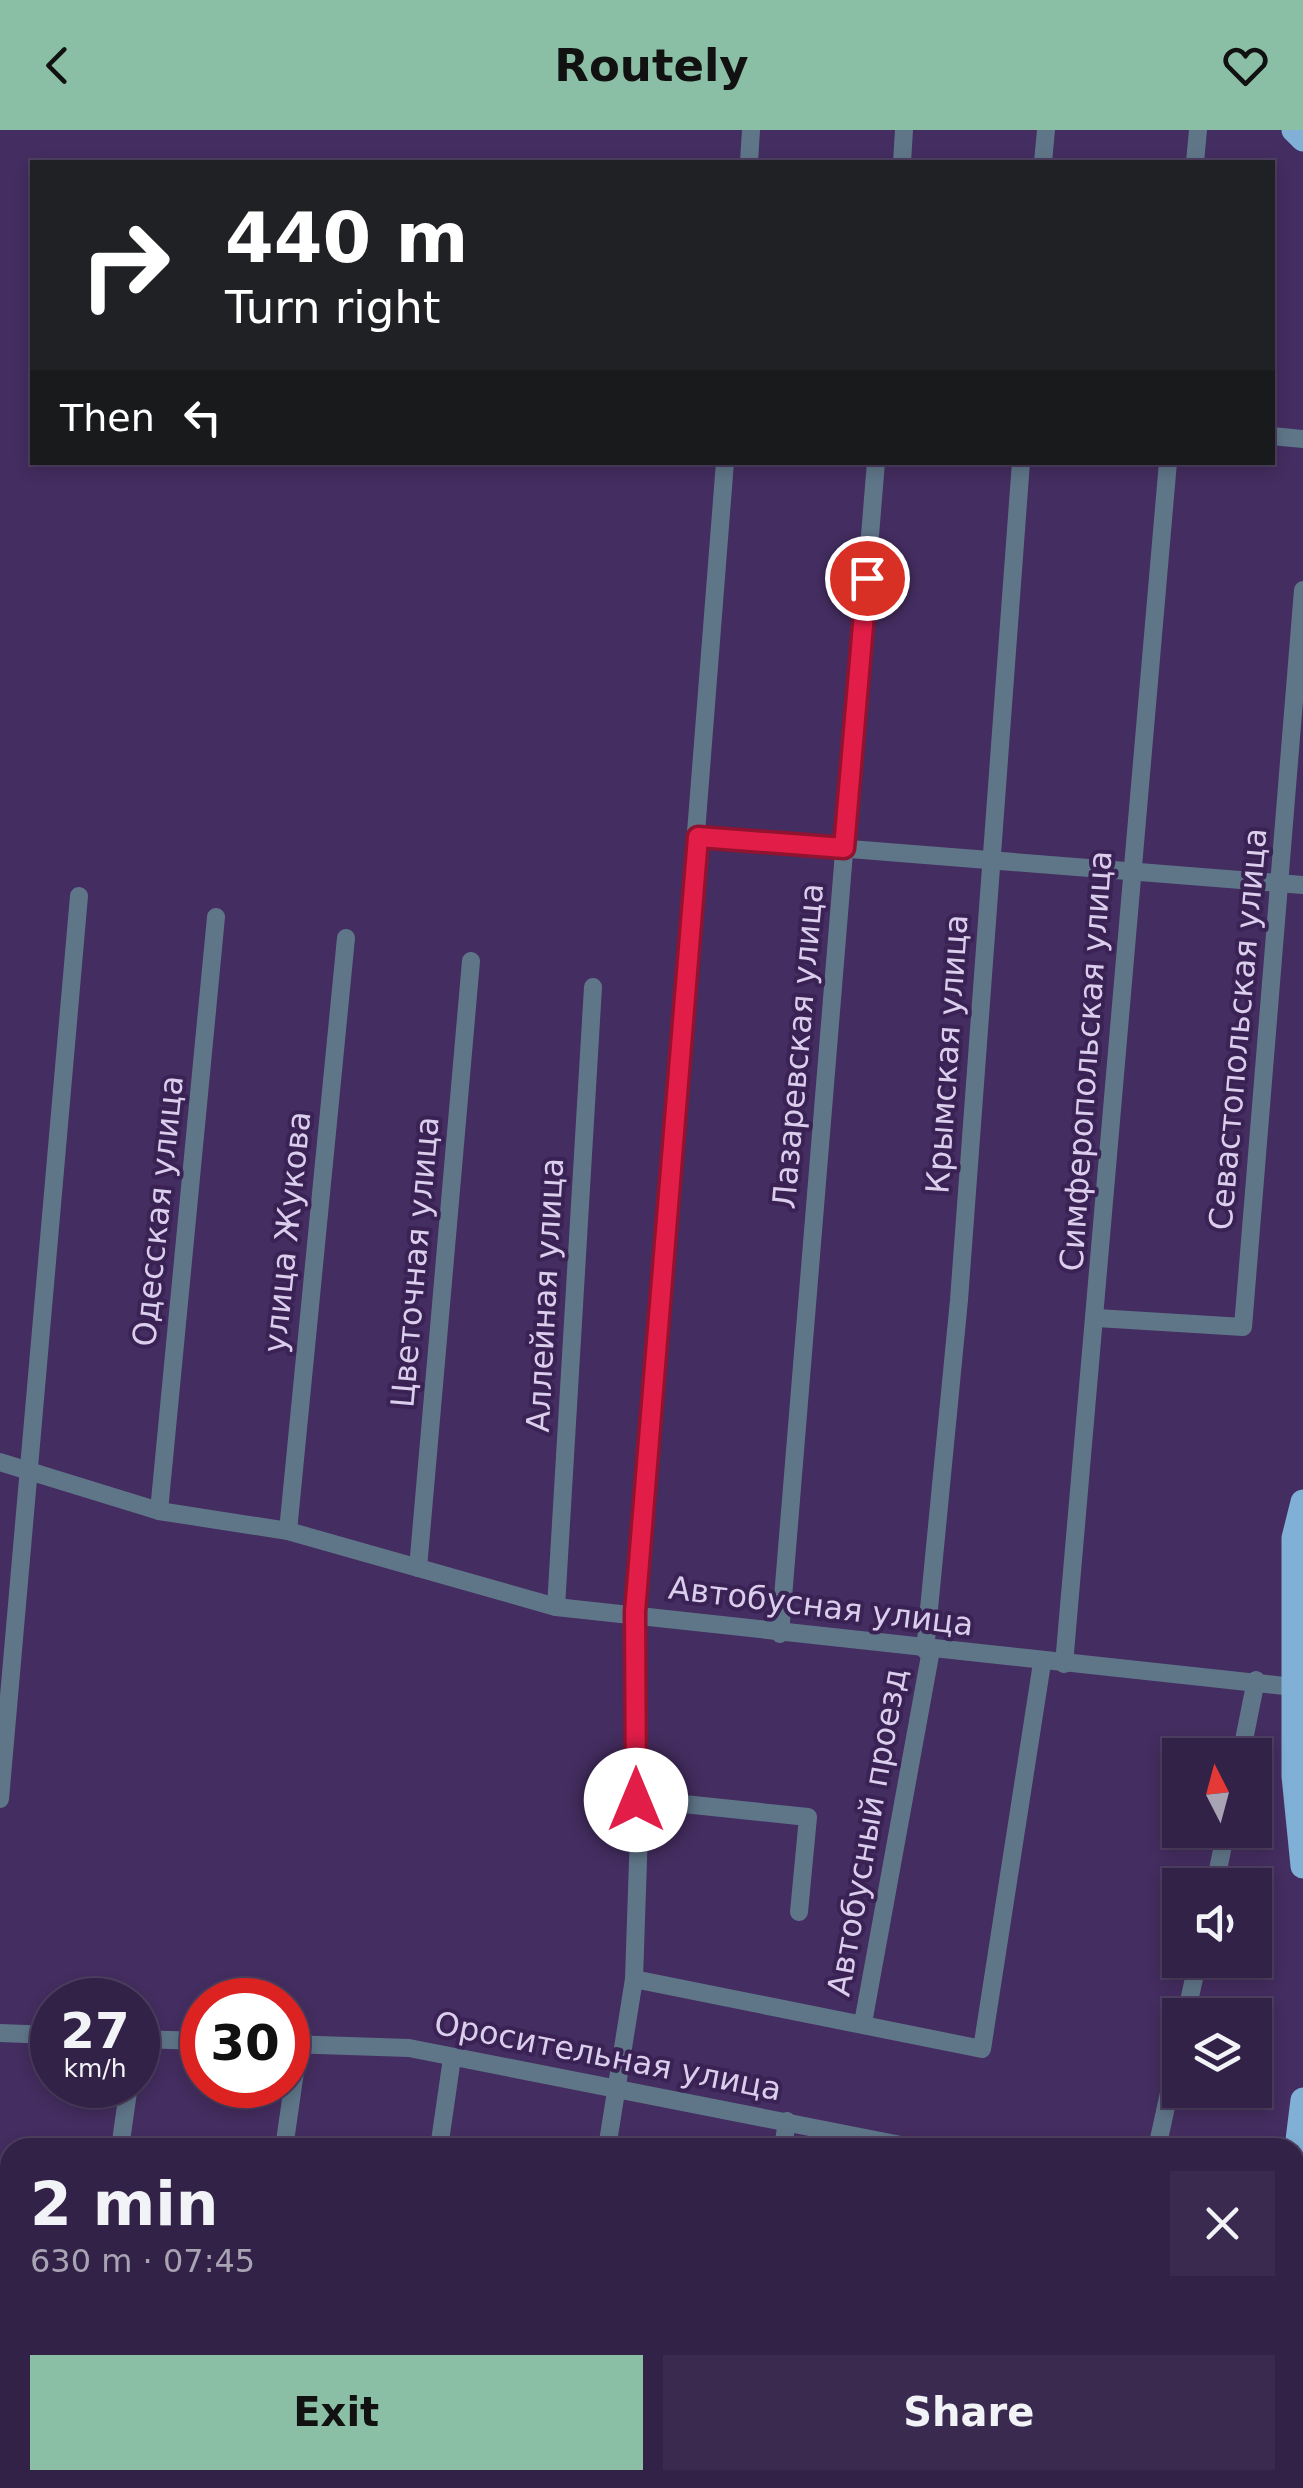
<!DOCTYPE html>
<meta charset="utf-8">
<style>
:root{--surface:#332248;--page:#3b2a4f;--text:#f1f3f6;--muted:#a9a4b4;--line:#4e3f60;--accent:#8abfa5}
body{margin:0;font-family:"DejaVu Sans",sans-serif;background:var(--page);color:var(--text);height:100vh;display:flex;flex-direction:column;font-size:38px;white-space:nowrap}
*{box-sizing:border-box;margin:0}
p{font-size:32px;color:var(--muted)}
.icon{flex:none;width:55px;height:55px;fill:none;stroke:currentColor;stroke-width:2;stroke-linecap:round;stroke-linejoin:round}
.map{position:relative;flex:1;overflow:hidden}
.details{position:absolute;left:0px;top:2008px;width:1305px;height:352px;display:flex;flex-direction:column;background:var(--surface);border-radius:30px 30px 0 0;box-shadow:0 5px 15px #0003,0 0 0 2px var(--line)}
.details>*{flex:none}
.banner{position:absolute;left:30px;top:30px;width:1245px;height:305px;border-radius:0px;box-shadow:0 5px 15px #0003,0 0 0 2px var(--line);background:#202124;color:#fff;overflow:hidden}
.needle{width:65px;rotate:354deg}
.tools{position:absolute;left:1162px;top:1608px;display:grid;gap:20px}
.tools a{display:grid;place-items:center;width:110px;height:110px;border-radius:0px;background:var(--surface);box-shadow:0 5px 15px #0003,0 0 0 2px var(--line);font-size:50px}
.speed{position:absolute;left:30px;top:1848px;display:flex;gap:20px;font-size:50px;font-weight:700;text-align:center}
.speed>*{display:grid;place-content:center;width:130px;height:130px;border-radius:50%;background:var(--surface);box-shadow:0 5px 15px #0003,0 0 0 2px var(--line);line-height:1}
.speed small{font-size:25px;font-weight:400}
.speed .limit{border:15px solid #d22;background:#fff;color:#111}
.pin{position:absolute;display:grid;place-items:center;width:85px;height:85px;color:#fff;margin:-42px;border:5px solid #fff;border-radius:50%;box-shadow:0 2px 10px #0007}
.me{position:absolute;width:110px;margin:-55px;rotate:0deg;stroke-linejoin:round;filter:drop-shadow(0 0 8px #0008)}
.turn{display:flex;align-items:center;gap:35px;height:210px;padding:0 30px;font-size:45px}
.turn .icon{width:130px;height:130px;stroke-width:2.5}
.turn b{display:block;font-size:70px;line-height:85px}
.then{display:flex;align-items:center;height:95px;padding:0 30px;background:#0003;gap:20px;font-size:38px}
.round{display:grid;place-items:center;flex:none;width:105px;height:105px;border-radius:0px;background:var(--page)}
.headline{display:flex;align-items:center;justify-content:space-between;height:170px;padding:0 30px}
h1{font-size:60px;font-weight:600;line-height:75px}
.button{display:flex;gap:20px;margin-top:auto;padding:20px 30px}
.button a{flex:1;height:115px;border-radius:0px;background:var(--accent);color:#111;font-size:40px;font-weight:600;line-height:115px;text-align:center}
.button a+a{background:var(--page);color:var(--text)}
header{display:flex;justify-content:space-between;align-items:center;height:130px;padding:0 30px;background:var(--accent);color:#111;font-size:45px;font-weight:600}
.map>svg:first-child{display:block}
.lines{fill:none;stroke-linecap:round;stroke-linejoin:round}
.minor{stroke:#5f7689;stroke-width:18}
.primary{stroke:#81b0d7;stroke-width:25}
.route-casing{stroke:#92132f;stroke-width:25}
.route{stroke:#e11d48;stroke-width:18}
.labels{text-anchor:middle;stroke-width:8;stroke-linejoin:round;paint-order:stroke}
.street-label{font-size:32px;fill:#dbceed;stroke:#3a2254}
</style>
<header><svg class="icon" aria-label="back" viewBox="0 0 24 24"><path d="M15 5l-7 7 7 7"/></svg>Routely<svg class="icon" aria-label="heart" viewBox="0 0 24 24"><path d="M12 20l-8-8c-3-5 5-10 8-4 3-6 11-1 8 4z"/></svg></header>
<div class="map">
<svg width="1303" height="2358" viewBox="0 0 1303 2358">
<rect width="100%" height="100%" fill="#442d60"/>
<g class="lines">
<!-- minor -->
<g class="minor">
<path d="M749,32L751,0"/>
<path d="M902,32L904,0"/>
<path d="M1043,32L1046,0"/>
<path d="M1195,32L1198,0"/>
<path d="M1272,306L1303,309"/>
<path d="M698,707L1303,755"/>
<path d="M1097,1188L1243,1197L1303,460"/>
<path d="M0,1332L159,1381L288,1401L556,1477L1303,1558"/>
<path d="M159,1381L216,787"/>
<path d="M288,1401L346,808"/>
<path d="M418,1438L471,831"/>
<path d="M556,1477L593,857"/>
<path d="M780,1504L876,332"/>
<path d="M925,1520L959,1170L1021,332"/>
<path d="M1064,1534L1168,332"/>
<path d="M1241,1625L1256,1550"/>
<path d="M0,1669L79,766"/>
<path d="M636,1669L808,1687L799,1782"/>
<path d="M1215,1755L1226,1700"/>
<path d="M634,1849L982,1919L1042,1533"/>
<path d="M1186,1885L1198,1830"/>
<path d="M863,1893L931,1520"/>
<path d="M0,1903L52,1905"/>
<path d="M138,1909L202,1911"/>
<path d="M288,1914L409,1918L916,2018"/>
<path d="M120,2018L129,1955"/>
<path d="M284,2018L299,1914"/>
<path d="M439,2018L452,1928"/>
<path d="M607,2018L634,1849L639,1701L635,1482L725,332"/>
<path d="M783,2018L787,1991"/>
<path d="M1157,2018L1180,1913"/>
<path d="M1295,2117L1303,2119"/>
<path d="M1295,2235L1303,2237"/>
<path d="M1295,2347L1303,2349"/>
<path d="M70,2358L71,2350"/>
<path d="M236,2358L237,2350"/>
<path d="M389,2358L390,2350"/>
<path d="M560,2358L561,2350"/>
<path d="M720,2358L721,2350"/>
<path d="M873,2358L874,2350"/>
<path d="M1035,2358L1036,2350"/>
<path d="M1190,2358L1191,2350"/>
</g>
<!-- primary -->
<g class="primary">
<path d="M1294,0L1303,9"/>
<path d="M1303,1372L1294,1408V1646L1303,1736"/>
<path d="M1295,2034L1303,1970"/>
<path d="M1250,2358L1251,2350"/>
</g>
</g>
<g class="lines">
<defs>
<path id="route" d="M636,1670L635,1482L698,707L844,718L867,448"/>
</defs>
<!-- route casing -->
<use href="#route" class="route-casing"/>
<!-- route -->
<use href="#route" class="route"/>
</g>
<g class="labels">
<!-- street labels -->
<g class="street-label">
<text transform="translate(1238 899) rotate(-85)" y="11">Севастопольская улица</text>
<text transform="translate(798 916) rotate(-85)" y="11">Лазаревская улица</text>
<text transform="translate(947 924) rotate(-86)" y="11">Крымская улица</text>
<text transform="translate(1086 931) rotate(-86)" y="11">Симферопольская улица</text>
<text transform="translate(158 1081) rotate(-84)" y="11">Одесская улица</text>
<text transform="translate(287 1102) rotate(-84)" y="11">улица Жукова</text>
<text transform="translate(415 1132) rotate(-85)" y="11">Цветочная улица</text>
<text transform="translate(545 1165) rotate(-87)" y="11">Аллейная улица</text>
<text transform="translate(821 1476) rotate(7)" y="11">Автобусная улица</text>
<text transform="translate(867 1702) rotate(-80)" y="11">Автобусный проезд</text>
<text transform="translate(608 1926) rotate(11)" y="11">Оросительная улица</text>
</g>
</g>
</svg>
<div class="tools">
<a><svg class="needle" viewBox="-14 -14 28 28"><path d="M0-13l5 13h-10z" fill="#e53935"/><path d="M0 13l5-13h-10z" fill="#a9a4b4"/></svg></a>
<a><svg class="icon" aria-label="sound" viewBox="0 0 24 24"><path d="M4 9h4l5-4v14l-5-4H4zM17 9q2 3 0 6"/></svg></a>
<a><svg class="icon" aria-label="layers" viewBox="0 0 24 24"><path d="M12 4l9 5-9 5-9-5zM3 14l9 5 9-5"/></svg></a>
</div>
<div class="speed"><div>27<small>km/h</small></div><div class="limit">30</div></div>
<div class="pin" style="left:867px;top:448px;background:#d93025"><svg class="icon" aria-label="arrive" viewBox="0 0 24 24"><path d="M6 21V4h12l-3 4 3 4H6"/></svg></div>
<svg class="me" style="left:636px;top:1670px" viewBox="-20 -20 40 40"><circle r="19" fill="#fff"/><path d="M0-13L10 11 0 6-10 11z" fill="#e11d48"/></svg>
<div class="banner">
<div class="turn"><svg class="icon" aria-label="right" viewBox="0 0 24 24"><path d="M7 20v-9h11M14 6l5 5-5 5"/></svg><div><b>440 m</b>Turn right</div></div>
<div class="then">Then<svg class="icon" aria-label="left" viewBox="0 0 24 24"><path d="M17 20v-9H6M10 6l-5 5 5 5"/></svg></div>
</div>
<section class="details">
<div class="headline"><div><h1>2 min</h1><p>630 m · 07:45</p></div><a class="round"><svg class="icon" aria-label="close" viewBox="0 0 24 24"><path d="M6 6l12 12M18 6L6 18"/></svg></a></div>
<div class="button"><a>Exit</a><a>Share</a></div>
</section>
</div>
